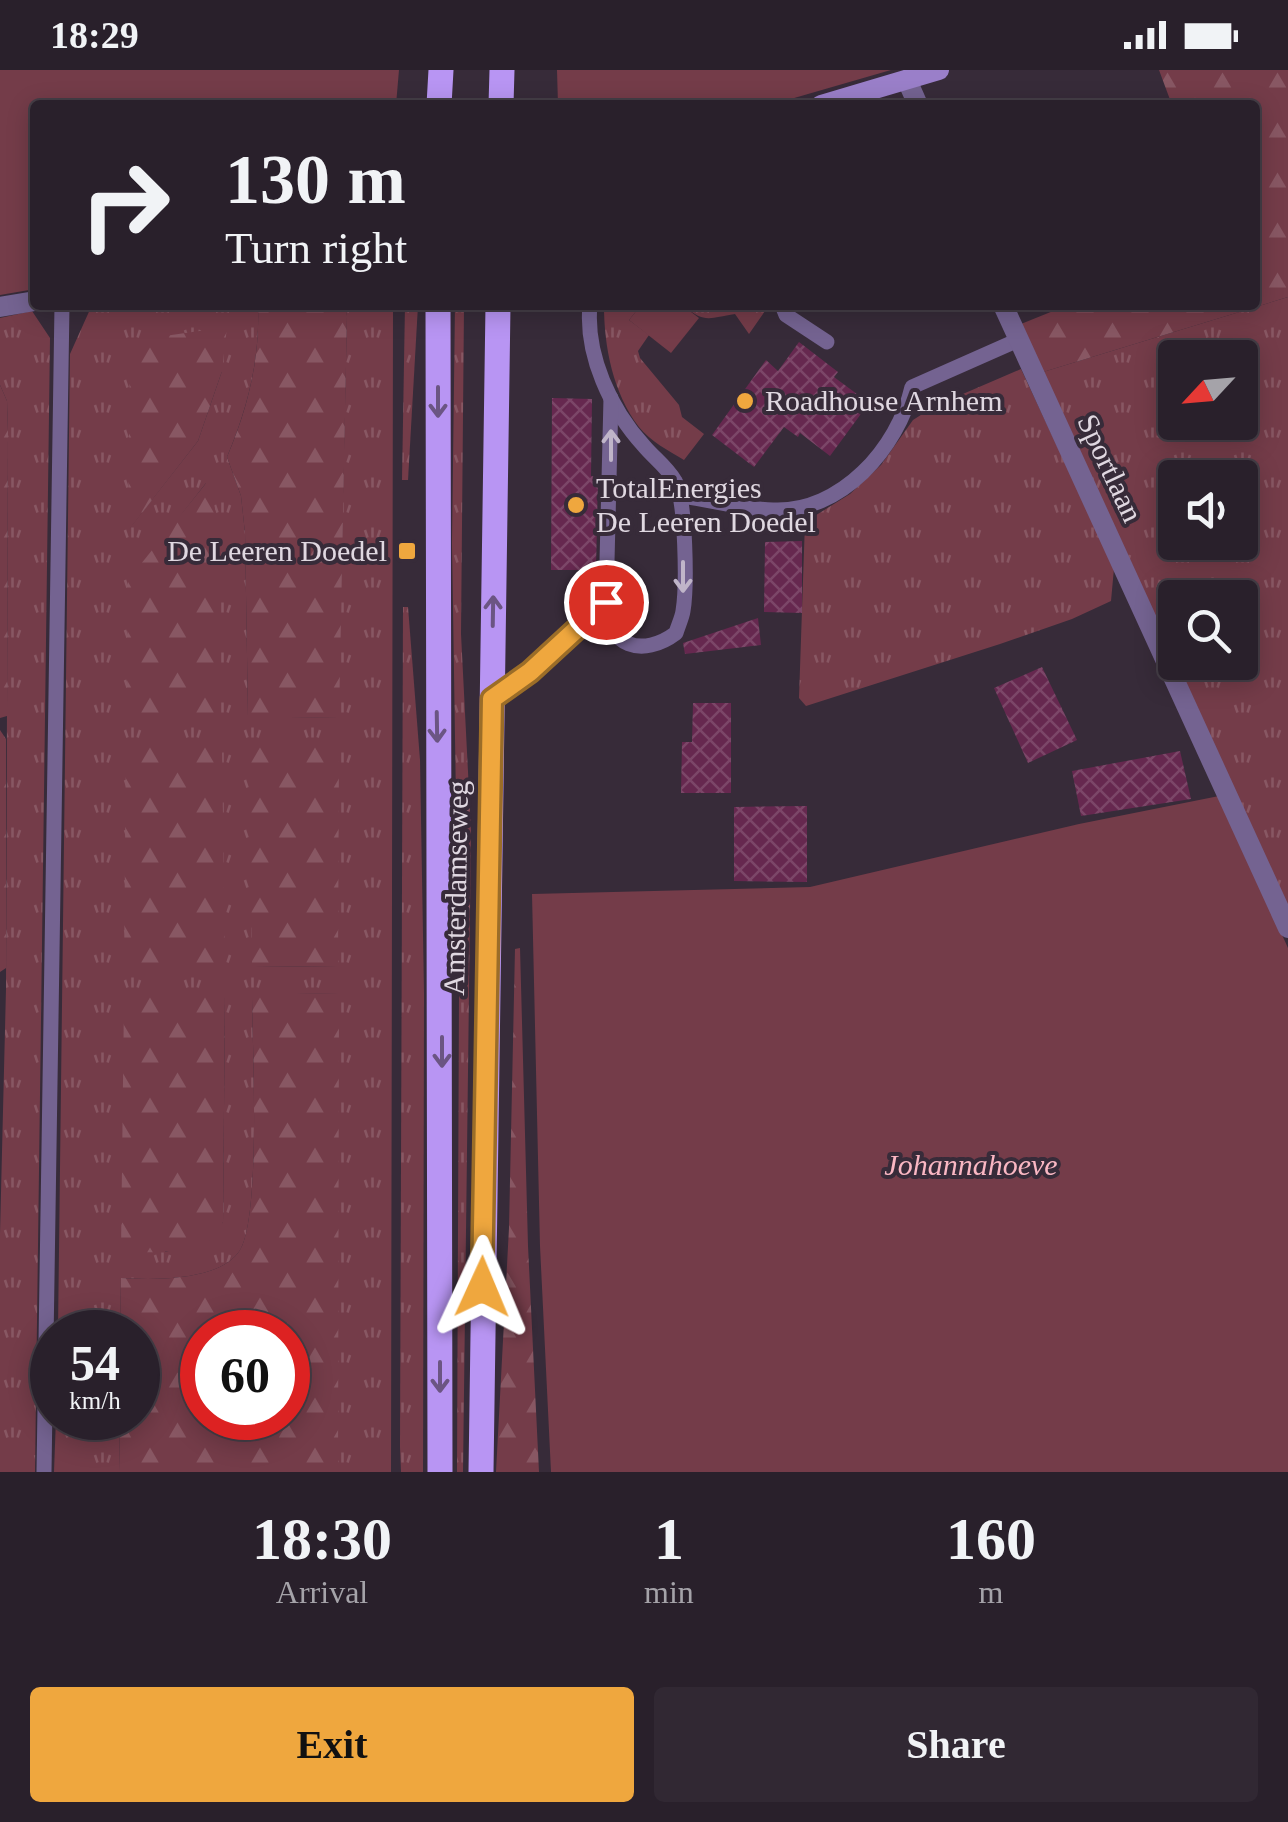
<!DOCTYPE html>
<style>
:root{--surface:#29202b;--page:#312833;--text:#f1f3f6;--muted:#a5a3a9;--line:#453e47;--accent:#efa73e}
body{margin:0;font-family:Georgia,serif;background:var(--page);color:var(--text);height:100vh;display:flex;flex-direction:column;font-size:38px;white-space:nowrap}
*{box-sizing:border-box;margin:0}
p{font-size:32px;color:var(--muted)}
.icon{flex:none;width:55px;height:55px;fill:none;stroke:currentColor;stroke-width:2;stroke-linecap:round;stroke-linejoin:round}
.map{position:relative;height:1402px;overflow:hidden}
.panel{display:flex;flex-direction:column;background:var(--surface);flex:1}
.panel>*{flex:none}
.banner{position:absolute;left:30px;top:30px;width:1230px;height:210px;border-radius:10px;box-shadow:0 5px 25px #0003,0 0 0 2px var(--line);background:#29202b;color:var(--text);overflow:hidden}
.needle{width:65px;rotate:244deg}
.buttons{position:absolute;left:1158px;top:270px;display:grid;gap:20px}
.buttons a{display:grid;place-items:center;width:100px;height:100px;border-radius:10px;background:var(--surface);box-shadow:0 5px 25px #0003,0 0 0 2px var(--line);font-size:50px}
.speed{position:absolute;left:30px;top:1240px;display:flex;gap:20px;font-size:50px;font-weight:700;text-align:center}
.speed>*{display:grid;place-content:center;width:130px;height:130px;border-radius:50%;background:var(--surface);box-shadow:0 5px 25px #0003,0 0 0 2px var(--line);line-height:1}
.speed small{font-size:25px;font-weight:400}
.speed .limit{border:15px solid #d22;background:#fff;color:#111}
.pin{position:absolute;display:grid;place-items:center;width:85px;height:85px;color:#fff;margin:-42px;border:5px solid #fff;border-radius:50%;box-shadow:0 2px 10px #0007}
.me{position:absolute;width:110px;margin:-55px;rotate:1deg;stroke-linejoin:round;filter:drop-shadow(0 0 8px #0008)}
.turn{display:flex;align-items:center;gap:35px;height:210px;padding:0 30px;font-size:45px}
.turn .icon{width:130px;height:130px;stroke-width:2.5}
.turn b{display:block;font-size:70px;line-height:85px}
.eta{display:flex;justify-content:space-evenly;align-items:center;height:170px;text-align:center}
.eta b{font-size:60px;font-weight:700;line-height:70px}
.action{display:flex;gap:20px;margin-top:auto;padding:20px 30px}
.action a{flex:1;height:115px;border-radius:10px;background:var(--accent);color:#111;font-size:40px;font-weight:700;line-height:115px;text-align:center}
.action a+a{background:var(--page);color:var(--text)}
.status{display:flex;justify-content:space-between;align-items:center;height:70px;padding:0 50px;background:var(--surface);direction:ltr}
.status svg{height:28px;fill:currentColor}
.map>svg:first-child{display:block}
.grass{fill:url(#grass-tufts);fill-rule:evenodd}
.forest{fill:url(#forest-firs);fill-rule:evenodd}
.green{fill:#743c49}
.building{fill:url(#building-cross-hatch)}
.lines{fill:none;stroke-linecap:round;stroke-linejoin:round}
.lane{stroke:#746391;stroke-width:15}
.street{stroke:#746391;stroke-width:20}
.secondary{stroke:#9a7fc9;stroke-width:20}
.primary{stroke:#b895f3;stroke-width:25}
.oneway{stroke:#6b5583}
.oneway2{stroke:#c0b5c9}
.route-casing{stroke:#9b6d28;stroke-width:25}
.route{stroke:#efa73e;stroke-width:18}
.poi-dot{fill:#efa73e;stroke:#372b39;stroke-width:4}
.labels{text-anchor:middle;stroke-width:8;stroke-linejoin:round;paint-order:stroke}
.poi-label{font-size:30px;fill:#e0d8e1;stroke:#372b39;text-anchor:start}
.street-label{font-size:30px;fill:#e0d8e1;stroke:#372b39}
.park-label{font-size:30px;font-style:italic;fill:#fab7c3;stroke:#372b39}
</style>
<div class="status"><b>18:29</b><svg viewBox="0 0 49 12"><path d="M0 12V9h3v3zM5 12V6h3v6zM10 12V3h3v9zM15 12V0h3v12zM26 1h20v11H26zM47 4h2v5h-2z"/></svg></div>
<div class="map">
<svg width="1288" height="1402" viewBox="0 0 1288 1402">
<defs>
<pattern id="grass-tufts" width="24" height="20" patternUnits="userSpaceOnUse" patternTransform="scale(2.5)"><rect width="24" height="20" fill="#743c49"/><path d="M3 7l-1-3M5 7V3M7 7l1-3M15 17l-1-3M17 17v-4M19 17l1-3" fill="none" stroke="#885763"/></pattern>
<pattern id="forest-firs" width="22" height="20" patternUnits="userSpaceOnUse" patternTransform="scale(2.5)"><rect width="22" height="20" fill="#743c49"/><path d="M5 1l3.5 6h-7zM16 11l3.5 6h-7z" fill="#885763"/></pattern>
<pattern id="building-cross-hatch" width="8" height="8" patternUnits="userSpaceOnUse" patternTransform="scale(2.5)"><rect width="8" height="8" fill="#66284f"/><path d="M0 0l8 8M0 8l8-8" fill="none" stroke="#7c4668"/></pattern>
</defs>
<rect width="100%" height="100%" fill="#372b39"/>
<!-- grass -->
<g class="grass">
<path d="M1288,227V840L1043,302ZM1175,288H1240V352H1175ZM1175,408H1240V472H1175ZM1175,528H1240V592H1175Z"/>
<path d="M92,235H258C260,289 248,337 227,387L241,426L245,463L248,646L338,648L347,247L345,235H393L391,1402H338V923L252,925C252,971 262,1155 238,1183C216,1211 153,1210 121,1208L120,1262H58L70,284ZM222,301L198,371L129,459ZM206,413L127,645L181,445ZM252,843L338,896L252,897ZM225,925L223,1152L210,1170L165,1182Z"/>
<path d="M405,235H418L408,410H402Z"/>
<path d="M455,235H464L461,564L471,761L463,1402H457L459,925L452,473Z"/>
<path d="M604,235H641L629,250L649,265L638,281L640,288L679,335L682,347L704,364L684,390C669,381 650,371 639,357C613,323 604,277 604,235Z"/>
<path d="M682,235H762L765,241L749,264L735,244C708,248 706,254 682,235Z"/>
<path d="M32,241L50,268L35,1402H0V1164L6,919L8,363L7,331L0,315V248Z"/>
<path d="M1021,299L1114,498L1111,531L1072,549L1000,574L806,636L799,628L805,452L850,424L881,395L913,350L935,336Z"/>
<path d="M403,537H408L420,690L424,924L423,1402H401L400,1377Z"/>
<path d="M56,1348H120L119,1402H54Z"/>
</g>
<!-- forest -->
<g class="forest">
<path d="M1159,0H1288V227L1043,302L1021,254L1068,235H1255V35H1172Z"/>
<path d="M258,235H345L347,246L339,648L248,647L245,463L241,426L227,387C248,338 260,289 258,235Z"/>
<path d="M227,257L222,301L198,371L128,461L130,271Z"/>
<path d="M0,315L7,331L8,363L7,646L0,648Z"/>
<path d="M207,412L214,432L218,464L221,646L127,645L128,510Z"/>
<path d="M0,660L6,669V898L0,902Z"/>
<path d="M126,672L222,674L225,897L124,901Z"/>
<path d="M249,674L339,675L338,896L252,897Z"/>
<path d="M520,878L528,1176L539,1402H496L509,1158L515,879Z"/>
<path d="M339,923L338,1402H119L120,1348H138V1262H120L121,1208C153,1210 216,1211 238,1183C262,1155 252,971 252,924ZM202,1262H288V1348H202Z"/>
<path d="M225,924L223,1152L217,1166C191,1185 151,1183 121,1181L124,928Z"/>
</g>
<!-- green -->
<g class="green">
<path d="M0,0H399L396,35H35V219L0,225Z"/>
<path d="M557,0H891L770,35H558Z"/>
<path d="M641,235H682L699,248L671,283L629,250Z"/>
<path d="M1219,726L1288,878V1402H551L540,1176L532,824L810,817L1079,754Z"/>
</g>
<!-- building -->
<g class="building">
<path d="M799,272L838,302L834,307L869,333L830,386L800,363L798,367L784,357L754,397L712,365L766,290L778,301Z"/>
<path d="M552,328L592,329L591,406L598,407L596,500H551Z"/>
<path d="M802,471V543L764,542L765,472Z"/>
<path d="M758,548L761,575L685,584L683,573Z"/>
<path d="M1042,597L1077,670L1028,693L994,618Z"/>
<path d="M693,633H731V723H681L682,672H692Z"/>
<path d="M1180,681L1191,729L1081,746L1072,701Z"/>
<path d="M807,736V812L734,811V737Z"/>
</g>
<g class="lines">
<!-- lane -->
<g class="lane">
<path d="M590,235C585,285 611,340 644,376C654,388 667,397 675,411C686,429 687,517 683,541C682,548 678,556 676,563C643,588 606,577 606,532"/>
<path d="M782,235L786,245L827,272"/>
<path d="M682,426C712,430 743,439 773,440C841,443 898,378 912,317L1018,270"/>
<path d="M492,629L530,603L606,532L611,328"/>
<path d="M44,1402L62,235"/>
</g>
<!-- street -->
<g class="street">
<path d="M907,10L918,35"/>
<path d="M1003,235L1288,858"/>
<path d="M0,237L35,231"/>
</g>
<!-- secondary -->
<path class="secondary" d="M821,35L939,0"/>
<!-- primary -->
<g class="primary">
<path d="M439,35L441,0"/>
<path d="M501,35L502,0"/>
<path d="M438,235L440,1402"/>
<path d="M481,1402L498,235"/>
</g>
</g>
<!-- one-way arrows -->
<defs><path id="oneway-shaft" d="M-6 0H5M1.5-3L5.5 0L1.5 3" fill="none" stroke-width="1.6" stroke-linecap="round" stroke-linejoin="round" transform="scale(2.5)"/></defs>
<g class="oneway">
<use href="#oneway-shaft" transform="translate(438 332) rotate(90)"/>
<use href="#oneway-shaft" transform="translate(493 541) rotate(-89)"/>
<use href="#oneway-shaft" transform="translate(437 657) rotate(89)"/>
<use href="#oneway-shaft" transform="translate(442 982) rotate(90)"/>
<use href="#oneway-shaft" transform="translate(440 1307) rotate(90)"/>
</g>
<g class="oneway2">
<use href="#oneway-shaft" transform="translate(611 375) rotate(-90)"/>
<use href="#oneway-shaft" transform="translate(683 507) rotate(90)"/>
</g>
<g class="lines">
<defs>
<path id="route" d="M482,1217L492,629L530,602L606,532"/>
</defs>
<!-- route casing -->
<use href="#route" class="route-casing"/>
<!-- route -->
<use href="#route" class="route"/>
</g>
<!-- markers -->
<g class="poi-dot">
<circle cx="745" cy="331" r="10"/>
<circle cx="576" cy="435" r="10"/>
<rect x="397" y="471" width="20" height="20" rx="5"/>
</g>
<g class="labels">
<!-- poi labels -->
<g class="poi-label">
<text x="765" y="341">Roadhouse Arnhem</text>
<text x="596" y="428">TotalEnergies<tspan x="596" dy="34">De Leeren Doedel</tspan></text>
<text x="387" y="491" text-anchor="end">De Leeren Doedel</text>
</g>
<!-- street labels -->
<g class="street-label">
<text transform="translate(1110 398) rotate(65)" y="10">Sportlaan</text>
<text transform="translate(456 818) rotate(-89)" y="10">Amsterdamseweg</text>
</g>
<!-- park labels -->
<g class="park-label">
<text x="971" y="1105">Johannahoeve</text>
</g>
</g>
</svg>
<div class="buttons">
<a><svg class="needle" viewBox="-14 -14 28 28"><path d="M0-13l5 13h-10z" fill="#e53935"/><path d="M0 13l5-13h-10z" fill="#a5a3a9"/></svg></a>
<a><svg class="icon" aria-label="sound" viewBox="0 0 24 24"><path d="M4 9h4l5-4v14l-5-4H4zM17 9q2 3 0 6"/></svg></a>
<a><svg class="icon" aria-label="search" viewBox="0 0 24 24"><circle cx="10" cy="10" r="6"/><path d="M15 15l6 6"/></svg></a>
</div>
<div class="speed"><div>54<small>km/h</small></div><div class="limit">60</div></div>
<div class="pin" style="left:606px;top:532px;background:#d93025"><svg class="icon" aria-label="arrive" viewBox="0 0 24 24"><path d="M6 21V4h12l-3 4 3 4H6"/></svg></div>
<svg class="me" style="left:482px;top:1217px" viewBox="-20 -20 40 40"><path d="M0-17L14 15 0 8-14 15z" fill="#efa73e" stroke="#fff" stroke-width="4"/></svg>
<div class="banner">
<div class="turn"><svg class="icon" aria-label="right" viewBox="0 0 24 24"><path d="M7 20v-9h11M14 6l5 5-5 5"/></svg><div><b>130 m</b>Turn right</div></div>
</div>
</div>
<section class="panel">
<div class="eta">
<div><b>18:30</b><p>Arrival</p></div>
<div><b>1</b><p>min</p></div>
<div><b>160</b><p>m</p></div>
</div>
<div class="action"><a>Exit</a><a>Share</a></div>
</section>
